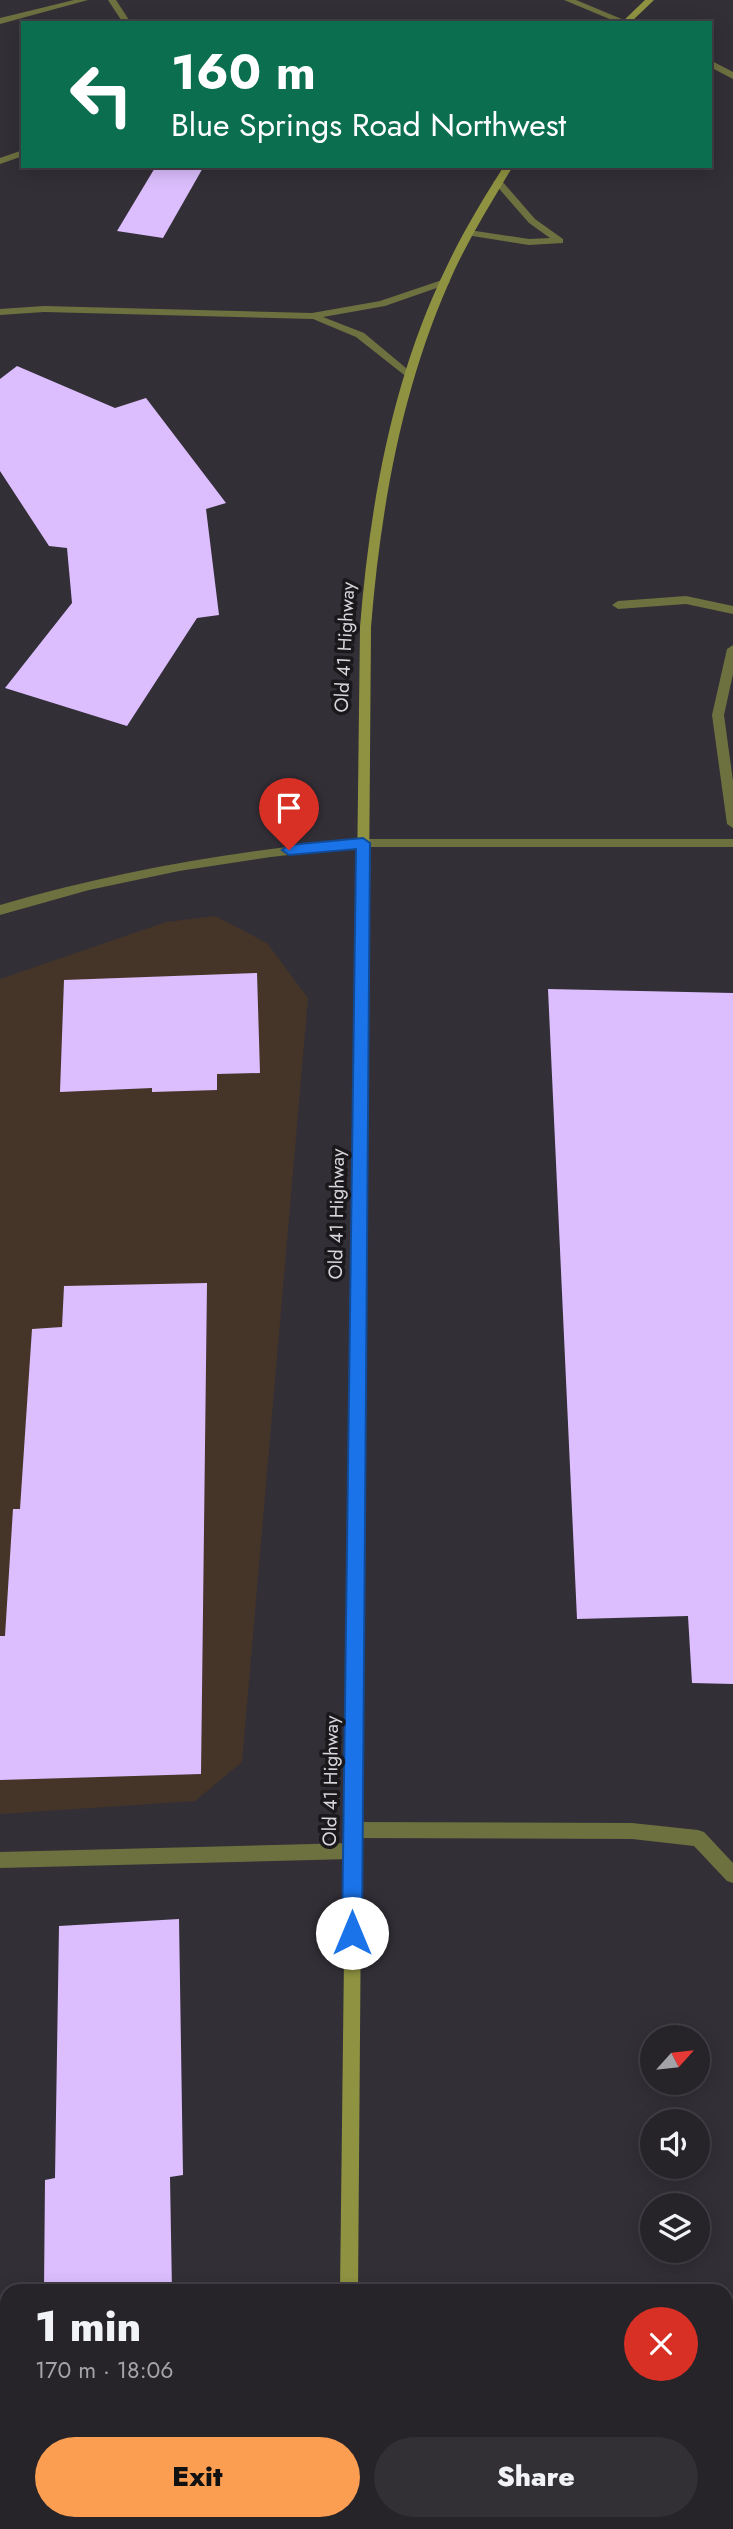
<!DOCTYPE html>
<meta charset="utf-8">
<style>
:root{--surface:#262329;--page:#322f35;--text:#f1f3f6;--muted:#a4a4a8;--line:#424046;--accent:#fb9e51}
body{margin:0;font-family:Jost,sans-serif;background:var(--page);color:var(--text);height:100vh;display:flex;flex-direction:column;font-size:26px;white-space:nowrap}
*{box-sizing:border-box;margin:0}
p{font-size:23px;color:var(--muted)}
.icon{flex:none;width:38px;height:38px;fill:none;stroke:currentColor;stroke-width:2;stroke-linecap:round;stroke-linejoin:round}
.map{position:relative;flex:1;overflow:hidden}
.details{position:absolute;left:0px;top:2284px;width:733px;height:247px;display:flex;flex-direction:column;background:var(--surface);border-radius:21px 21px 0 0;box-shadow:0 4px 18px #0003,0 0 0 2px var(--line)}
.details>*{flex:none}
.top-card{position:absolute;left:21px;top:21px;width:691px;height:147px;border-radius:0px;box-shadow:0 4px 18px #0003,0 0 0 2px var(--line);background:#0b6e4f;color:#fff;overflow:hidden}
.needle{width:46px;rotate:63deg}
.buttons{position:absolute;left:640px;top:2025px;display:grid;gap:14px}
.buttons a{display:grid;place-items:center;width:70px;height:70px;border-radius:50%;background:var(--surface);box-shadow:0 4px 18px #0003,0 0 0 2px var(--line);font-size:35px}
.pin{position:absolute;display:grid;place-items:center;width:60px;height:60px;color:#fff;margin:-72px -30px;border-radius:50% 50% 50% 0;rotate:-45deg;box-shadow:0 0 7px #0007}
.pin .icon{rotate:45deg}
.me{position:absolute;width:77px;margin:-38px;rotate:0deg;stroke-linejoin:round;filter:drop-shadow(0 0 5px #0008)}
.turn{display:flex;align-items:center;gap:24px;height:147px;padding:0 35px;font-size:32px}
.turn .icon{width:91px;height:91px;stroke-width:2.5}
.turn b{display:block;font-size:49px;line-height:60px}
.round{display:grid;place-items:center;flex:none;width:74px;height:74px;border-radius:37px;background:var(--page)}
.head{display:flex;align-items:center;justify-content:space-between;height:119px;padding:0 35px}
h1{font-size:42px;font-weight:800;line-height:52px}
.cta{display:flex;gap:14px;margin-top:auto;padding:14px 35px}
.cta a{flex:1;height:80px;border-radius:42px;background:var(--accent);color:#111;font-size:28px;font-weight:800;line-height:80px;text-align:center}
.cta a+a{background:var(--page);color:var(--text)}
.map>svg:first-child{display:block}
.commercial{fill:#453529}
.building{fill:#dcbeff}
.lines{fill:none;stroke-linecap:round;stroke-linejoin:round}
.service{fill:#6d703f;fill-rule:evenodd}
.minor{fill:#6d703f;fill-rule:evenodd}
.tertiary{fill:#6d703f;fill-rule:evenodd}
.secondary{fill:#8f9341;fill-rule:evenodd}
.route{fill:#1a73e8;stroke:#114b97;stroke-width:2}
.labels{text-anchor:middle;stroke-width:7;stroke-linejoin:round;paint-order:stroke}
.street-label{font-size:19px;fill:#d8d6db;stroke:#1a181b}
</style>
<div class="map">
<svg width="733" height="2529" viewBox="0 0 733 2529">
<rect width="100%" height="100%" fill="#332f37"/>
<!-- commercial -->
<path class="commercial" d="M215,916L267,943L308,998L242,1762L195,1801L0,1814V979L166,922Z"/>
<!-- building -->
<g class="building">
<path d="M156,166H204L163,238L117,231Z"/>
<path d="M17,366L115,408L146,398L226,503L206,509L219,615L197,618L127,726L5,688L72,603L67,548L49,546L0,471V379Z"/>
<path d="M257,973L260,1073L217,1074V1090L152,1092V1088L60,1092L64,980Z"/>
<path d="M548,989L733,993V1684L692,1683L688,1616L577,1619Z"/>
<path d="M207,1283L201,1774L0,1780V1636H5L13,1509H20L32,1329L62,1327L64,1286Z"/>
<path d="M179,1919L183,2175L170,2177L172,2291H44L45,2180L55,2178L59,1926Z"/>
</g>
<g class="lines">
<!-- service -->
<g class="service">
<path d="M108,0H116L131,23H123Z"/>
<path d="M710,60L733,72V79L710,67Z"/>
<path d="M23,150V156L0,164V158Z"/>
<path d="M498,179L501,180L535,219L563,239V243L529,245L466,235L464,233L469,230L529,239L550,238L529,223L495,184L493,182Z"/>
<path d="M445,279L450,282L448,284L385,306L323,317L364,333L412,373V377L408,378L356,337L313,319L44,312L0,315V309L44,306L312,313L380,301Z"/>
<path d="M686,596L733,606V614L686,604L618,609L612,605L618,601Z"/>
<path d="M733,645V674L724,715L733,781V828L727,824L712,715L727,649Z"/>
<path d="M363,839H733V847H363L357,843Z"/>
<path d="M353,1822L632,1823L698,1830L704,1832L733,1863V1883L727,1881L694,1846L632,1839L353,1838L347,1836L345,1830L347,1824Z"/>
<path d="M352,1843L358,1845L360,1851L358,1857L352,1859L0,1868V1852Z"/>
</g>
<!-- minor -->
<g class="minor">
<path d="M74,0H88L0,24V18Z"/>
<path d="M564,0H576L629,22L619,23Z"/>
</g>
<!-- tertiary -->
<path class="tertiary" d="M363,839L369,843L367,846L271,857L179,871L89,890L0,915V905C119,870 239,850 363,839Z"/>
<!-- secondary -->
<g class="secondary">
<path d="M645,0H654L630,23H621Z"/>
<path d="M504,166H513C493,200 472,233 455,269C403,381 381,504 371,627L358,2291H340L360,627C370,504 392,379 446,268C463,232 483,199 504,166Z"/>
<rect x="338" y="2524" width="20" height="5"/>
</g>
</g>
<!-- route -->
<path class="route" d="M363,838L370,843L362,1933L359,1940L352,1943L345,1940L342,1933L356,849L289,855L282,850L289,845Z"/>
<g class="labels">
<!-- street labels -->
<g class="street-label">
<text transform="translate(344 647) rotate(-87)" y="7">Old 41 Highway</text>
<text transform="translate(336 1214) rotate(-89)" y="7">Old 41 Highway</text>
<text transform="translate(330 1781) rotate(-89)" y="7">Old 41 Highway</text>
</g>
</g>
</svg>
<div class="buttons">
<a><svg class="needle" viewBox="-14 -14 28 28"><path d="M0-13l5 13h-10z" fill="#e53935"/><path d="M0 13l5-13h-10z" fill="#a4a4a8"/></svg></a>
<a><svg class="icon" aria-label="sound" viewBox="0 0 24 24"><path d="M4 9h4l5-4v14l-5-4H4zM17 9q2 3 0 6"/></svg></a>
<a><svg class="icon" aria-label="layers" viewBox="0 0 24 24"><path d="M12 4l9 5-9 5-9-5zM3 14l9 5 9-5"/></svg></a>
</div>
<div class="pin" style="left:289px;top:850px;background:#d93025"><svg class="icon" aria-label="arrive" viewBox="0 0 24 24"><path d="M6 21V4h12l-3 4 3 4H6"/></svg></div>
<svg class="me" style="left:352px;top:1933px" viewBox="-20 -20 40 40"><circle r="19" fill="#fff"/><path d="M0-13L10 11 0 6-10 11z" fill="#1a73e8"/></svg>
<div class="top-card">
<div class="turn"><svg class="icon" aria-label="left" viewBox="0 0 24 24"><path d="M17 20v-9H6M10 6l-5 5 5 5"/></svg><div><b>160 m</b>Blue Springs Road Northwest</div></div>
</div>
<section class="details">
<div class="head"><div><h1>1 min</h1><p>170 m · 18:06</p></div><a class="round" style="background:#d93025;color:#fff"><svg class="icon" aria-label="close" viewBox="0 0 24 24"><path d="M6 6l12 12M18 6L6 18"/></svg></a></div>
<div class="cta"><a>Exit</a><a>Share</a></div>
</section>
</div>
